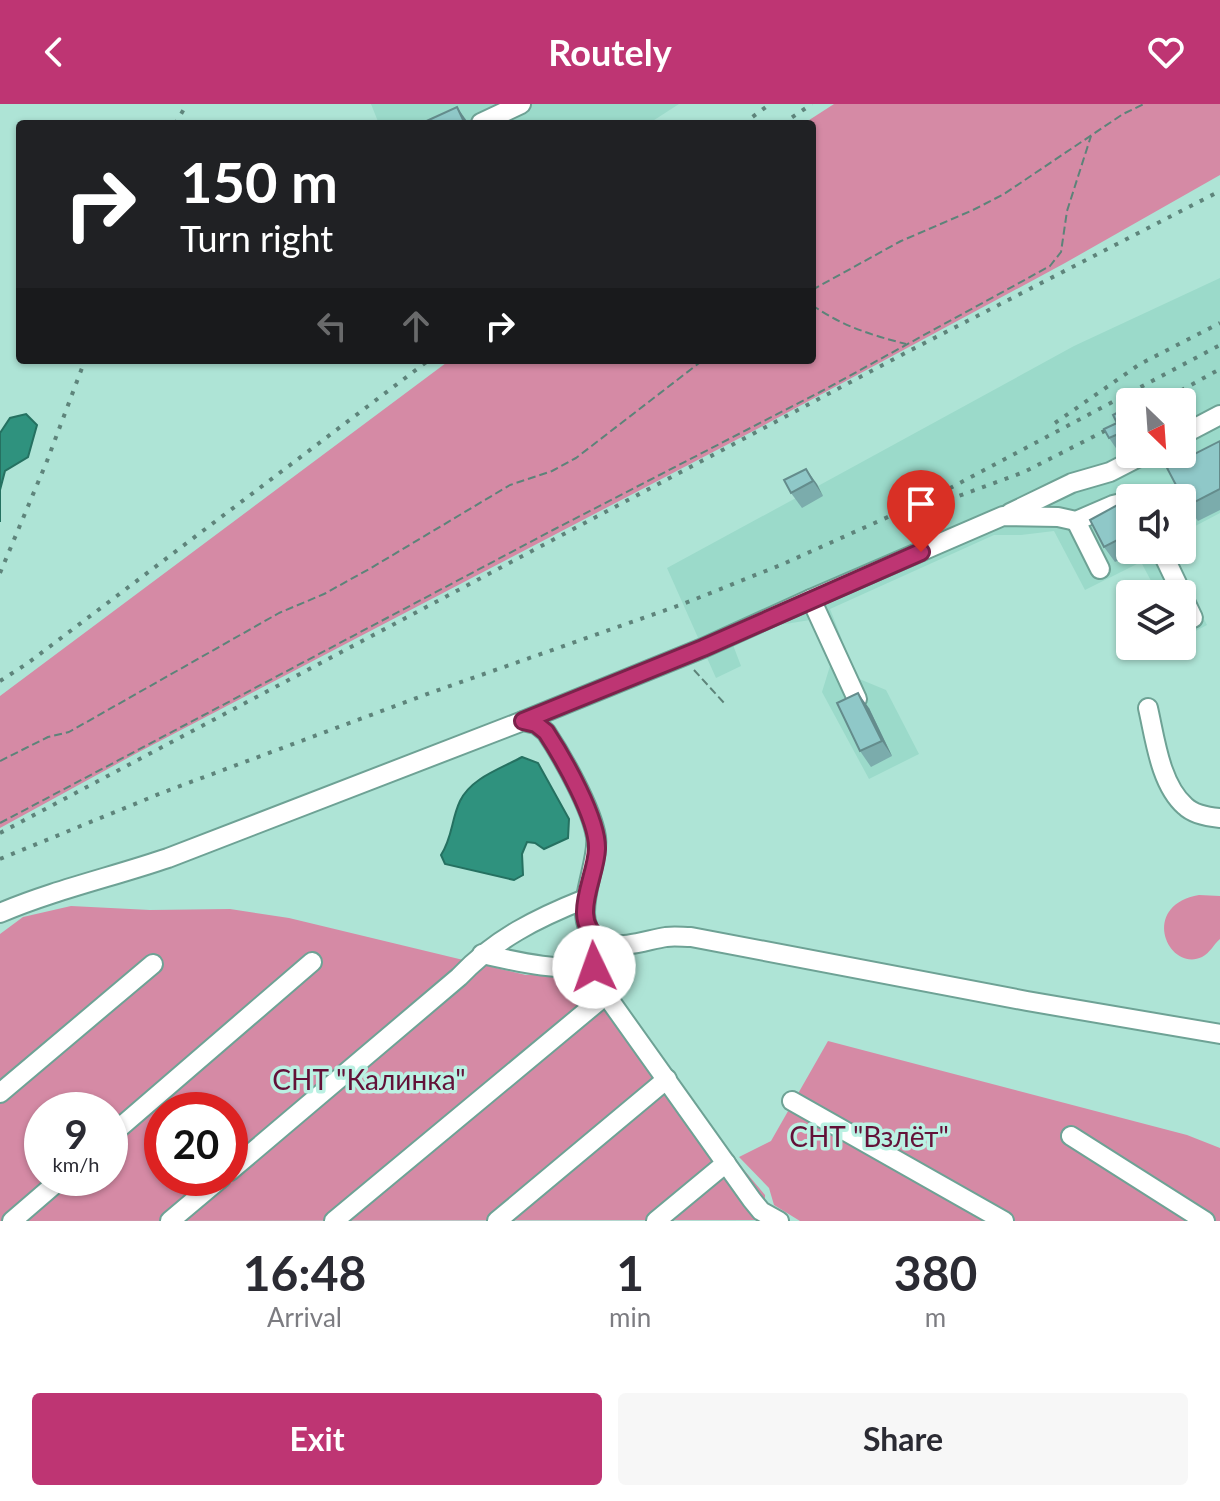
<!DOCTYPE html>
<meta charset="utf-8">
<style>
:root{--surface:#fff;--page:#f7f7f7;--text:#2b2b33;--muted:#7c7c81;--accent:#be3573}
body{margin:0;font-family:Lato,sans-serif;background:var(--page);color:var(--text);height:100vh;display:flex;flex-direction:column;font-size:30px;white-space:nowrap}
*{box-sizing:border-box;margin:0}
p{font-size:26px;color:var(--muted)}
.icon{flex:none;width:44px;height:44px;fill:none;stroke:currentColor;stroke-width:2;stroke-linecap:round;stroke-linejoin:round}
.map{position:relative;height:1117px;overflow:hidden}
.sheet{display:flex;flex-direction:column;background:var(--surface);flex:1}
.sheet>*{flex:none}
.guide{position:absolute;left:16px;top:16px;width:800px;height:244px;border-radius:8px;box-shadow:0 2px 6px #0004;background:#202124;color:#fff;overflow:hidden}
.needle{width:52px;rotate:155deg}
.buttons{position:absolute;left:1116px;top:284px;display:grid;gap:16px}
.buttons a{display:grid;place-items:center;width:80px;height:80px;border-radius:8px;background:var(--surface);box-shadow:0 2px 6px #0004;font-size:40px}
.speed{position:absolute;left:24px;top:988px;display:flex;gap:16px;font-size:40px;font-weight:700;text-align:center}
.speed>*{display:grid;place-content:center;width:104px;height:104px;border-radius:50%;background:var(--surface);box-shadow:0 2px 6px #0004;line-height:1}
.speed small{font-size:20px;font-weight:400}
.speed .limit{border:12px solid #d22;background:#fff;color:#111}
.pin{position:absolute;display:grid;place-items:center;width:68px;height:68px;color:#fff;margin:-82px -34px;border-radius:50% 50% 50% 0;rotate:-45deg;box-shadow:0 0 8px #0007}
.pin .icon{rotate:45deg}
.me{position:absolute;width:88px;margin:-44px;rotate:357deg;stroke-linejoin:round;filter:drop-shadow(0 0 6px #0008)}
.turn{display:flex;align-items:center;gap:28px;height:168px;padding:0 32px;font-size:36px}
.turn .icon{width:104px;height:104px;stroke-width:2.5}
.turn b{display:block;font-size:56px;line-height:68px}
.lanes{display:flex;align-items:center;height:76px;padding:0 32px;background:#0003;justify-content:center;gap:40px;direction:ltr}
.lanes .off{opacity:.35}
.eta{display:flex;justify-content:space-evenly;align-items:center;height:136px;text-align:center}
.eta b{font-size:48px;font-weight:700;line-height:56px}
.primary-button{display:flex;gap:16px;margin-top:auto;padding:16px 32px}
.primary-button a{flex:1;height:92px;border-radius:8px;background:var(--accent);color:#fff;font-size:32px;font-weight:700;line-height:92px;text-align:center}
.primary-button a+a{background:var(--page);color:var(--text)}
header{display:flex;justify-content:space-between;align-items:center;height:104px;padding:0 32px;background:var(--accent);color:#fff;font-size:36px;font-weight:700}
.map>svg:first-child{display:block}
.built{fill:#9bdaca;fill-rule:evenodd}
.green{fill:#d58aa5;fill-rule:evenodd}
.water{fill:#2f927e;stroke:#257161;stroke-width:2}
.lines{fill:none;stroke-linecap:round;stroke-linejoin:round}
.minor-casing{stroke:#6ea295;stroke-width:22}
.path{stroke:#5d8379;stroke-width:2;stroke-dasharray:8 4;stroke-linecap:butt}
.minor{stroke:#fff;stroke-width:18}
.rail{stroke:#5e847b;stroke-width:4;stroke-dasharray:4 8;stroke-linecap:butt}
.wall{fill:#7bacac}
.shaded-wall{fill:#648c8c}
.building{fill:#8fc8c8;stroke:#648c8c;stroke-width:2}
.route-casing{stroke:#7c224b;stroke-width:20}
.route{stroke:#be3573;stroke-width:14}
.labels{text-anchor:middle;stroke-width:7;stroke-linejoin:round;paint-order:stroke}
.park-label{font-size:28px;fill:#631138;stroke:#bbf1e3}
</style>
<header><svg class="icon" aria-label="back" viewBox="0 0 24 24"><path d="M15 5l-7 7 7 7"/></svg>Routely<svg class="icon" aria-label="heart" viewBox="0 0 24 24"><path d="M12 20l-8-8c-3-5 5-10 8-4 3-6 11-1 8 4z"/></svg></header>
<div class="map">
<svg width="1220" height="1117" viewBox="0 0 1220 1117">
<rect width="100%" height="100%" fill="#aee4d6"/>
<!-- built -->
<g class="built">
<path d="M371,0H679L648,20H379Z"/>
<path d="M1220,174V409L1182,429V394H1130V446H1169L1207,521L1182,534V490H1158L1141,458L1085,486L1054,427L1021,431H994L830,505L857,574L886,586L919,650L869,675L822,588L830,562L810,516L773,522L733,541L741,562L716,574L667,464L796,394L795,392L817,380L818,382L1074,242ZM1130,298H1182V350H1130Z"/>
</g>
<!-- green -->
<g class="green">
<path d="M834,0H1220V71L1065,159L757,325L137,649L0,724V592L450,256H812V20H803Z"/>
<path d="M1199,791L1220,792V835C1214,840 1210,849 1202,853C1169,869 1138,802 1199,791Z"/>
<path d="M71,802L150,806L230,805L289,814L526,871L582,868L607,879L733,1053L765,1091V1116L0,1117V830L23,813ZM42,1006H110V1074H42ZM162,1006H230V1074H162Z"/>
<path d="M828,937L1187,1031L1220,1044V1117H800L774,1101L769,1084L739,1053L771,1037Z"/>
</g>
<!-- water -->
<g class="water">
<path d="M26,310L37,321L28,353L5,367L0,386V418V329L10,314Z"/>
<path d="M522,653L538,659L569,715L568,734L544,745L535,739L527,738L522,750L523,771L514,776L445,760L441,751C453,732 451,716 460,697C471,674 500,665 522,653Z"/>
</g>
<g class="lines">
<defs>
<g id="minor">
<path d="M481,19L521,0"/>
<path d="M1182,331L1220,311"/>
<path d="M1010,409L1072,379L1110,368L1145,350"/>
<path d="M1076,417L1100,465"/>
<path d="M1161,446L1182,490"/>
<path d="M1182,491L1193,514"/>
<path d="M811,495L857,595"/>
<path d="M1148,604C1155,634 1160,680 1185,702C1193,710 1209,713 1220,714"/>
<path d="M523,617L703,544L811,495L1003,412L1058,413L1076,417L1113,401L1130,397"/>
<path d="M0,809C54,786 112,773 168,754L523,617L536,620L546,628C562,652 592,705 596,733C600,764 563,824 606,839C625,845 647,836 666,833C674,832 683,833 691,833L1027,897L1220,930"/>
<path d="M601,836C591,857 596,871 606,891L752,1096L761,1107L779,1117"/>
<path d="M482,850C519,858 555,867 594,863"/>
<path d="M0,989L153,860"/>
<path d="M792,997L1004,1117"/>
<path d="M110,1032L312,858"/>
<path d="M1071,1032L1205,1117"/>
<path d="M230,1067L459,873C495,835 537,814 585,795"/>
<path d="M12,1117L62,1074"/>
<path d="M170,1117L221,1074"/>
<path d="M334,1117L606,891"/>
<path d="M497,1117L667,975"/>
<path d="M656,1117L726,1059"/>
</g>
</defs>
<!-- minor casing -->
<use href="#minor" class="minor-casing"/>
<!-- path -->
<g class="path">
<path d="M812,186L901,137L973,106L1004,90L1123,10L1144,0"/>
<path d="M812,201C842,222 871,231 906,240"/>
<path d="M694,566L725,600"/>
<path d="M0,657L48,633L69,628L279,509L324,490L371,464L510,381L552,367L576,354L703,256"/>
<path d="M0,719L553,426L820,288L1050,162L1061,148L1067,107L1091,32"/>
</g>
<!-- minor -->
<use href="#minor" class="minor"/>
<!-- rail -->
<g class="rail">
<path d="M175,20L187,0"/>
<path d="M743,20L770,0"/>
<path d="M782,20L812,0"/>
<path d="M1160,298L1220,265"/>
<path d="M1055,319L1140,260L1220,219"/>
<path d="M937,400L1024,368L1130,314"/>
<path d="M0,469L47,357L85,256"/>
<path d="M0,577L28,559L429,256"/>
<path d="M0,729L911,246L1220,87"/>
<path d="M0,755L164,688L430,589L683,500L783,460L937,391L1220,241"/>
</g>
</g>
<!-- wall -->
<g class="wall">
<path d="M1124,305L1130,312V345L1120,350L1109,334Z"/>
<path d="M1220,337V406L1198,417L1187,402Z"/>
<path d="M806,365L823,392L802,404L791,389Z"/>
<path d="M1123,398L1130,408V446H1148L1138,451L1136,448L1115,458L1104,443Z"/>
<path d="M869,604L892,652L871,663L860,647Z"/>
</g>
<!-- shaded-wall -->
<g class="shaded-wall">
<path d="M457,3L469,20H465Z"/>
<path d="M806,365L817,380L823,392L813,377Z"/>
<path d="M858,589L869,604L892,652L882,637Z"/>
</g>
<!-- building -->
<g class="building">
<path d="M457,3L465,20H420Z"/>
<path d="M1124,305L1128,313L1130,312V325L1109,334L1104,325L1117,319L1113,311Z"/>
<path d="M1220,337V385L1187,402L1167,364Z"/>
<path d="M806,365L813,377L791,389L784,376Z"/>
<path d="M1123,398L1130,413V434L1127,436L1125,432L1104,443L1090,416Z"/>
<path d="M858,589L882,637L860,647L837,599Z"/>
</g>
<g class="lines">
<defs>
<path id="route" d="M594,863L595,848L601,836C568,817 596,775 597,745C598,715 563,654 546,628L536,620L523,617L703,544L921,448"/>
</defs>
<!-- route casing -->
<use href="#route" class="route-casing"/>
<!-- route -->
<use href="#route" class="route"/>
</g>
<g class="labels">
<!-- park labels -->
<g class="park-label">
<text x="369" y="986">СНТ "Калинка"</text>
<text x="869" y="1043">СНТ "Взлёт"</text>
</g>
</g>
</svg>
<div class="buttons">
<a><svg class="needle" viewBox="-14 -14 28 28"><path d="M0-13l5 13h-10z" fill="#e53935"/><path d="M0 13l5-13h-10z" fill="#7c7c81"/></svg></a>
<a><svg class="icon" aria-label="sound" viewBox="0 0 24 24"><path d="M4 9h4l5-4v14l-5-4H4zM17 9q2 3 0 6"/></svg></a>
<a><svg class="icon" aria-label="layers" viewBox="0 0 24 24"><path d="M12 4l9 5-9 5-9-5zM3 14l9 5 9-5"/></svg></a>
</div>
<div class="speed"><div>9<small>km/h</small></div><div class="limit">20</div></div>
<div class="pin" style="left:921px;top:448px;background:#d93025"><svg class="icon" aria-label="arrive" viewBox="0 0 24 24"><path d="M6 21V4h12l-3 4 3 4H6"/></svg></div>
<svg class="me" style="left:594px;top:863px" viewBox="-20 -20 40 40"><circle r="19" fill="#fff"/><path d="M0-13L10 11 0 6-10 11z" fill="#be3573"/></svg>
<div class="guide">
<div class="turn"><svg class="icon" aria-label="right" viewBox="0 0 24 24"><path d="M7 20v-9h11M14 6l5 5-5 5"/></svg><div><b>150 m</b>Turn right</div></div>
<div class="lanes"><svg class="icon off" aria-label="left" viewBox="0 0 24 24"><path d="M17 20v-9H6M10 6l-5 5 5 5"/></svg><svg class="icon off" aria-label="ahead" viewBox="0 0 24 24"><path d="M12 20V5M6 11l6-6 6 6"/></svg><svg class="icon" aria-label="right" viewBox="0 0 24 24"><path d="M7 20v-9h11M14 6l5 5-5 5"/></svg></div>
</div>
</div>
<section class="sheet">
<div class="eta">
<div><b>16:48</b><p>Arrival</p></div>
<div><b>1</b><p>min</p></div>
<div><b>380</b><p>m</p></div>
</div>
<div class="primary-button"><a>Exit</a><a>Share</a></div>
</section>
